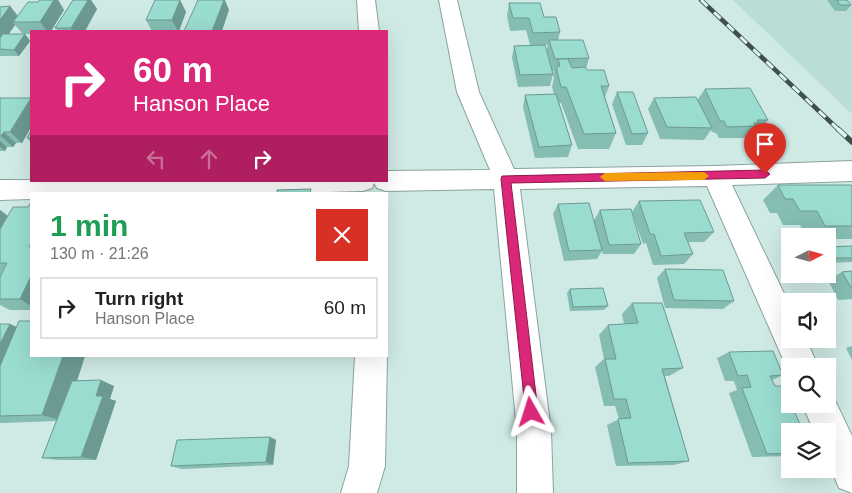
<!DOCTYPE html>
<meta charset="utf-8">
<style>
:root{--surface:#fff;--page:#f6f6f6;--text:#222;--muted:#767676;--line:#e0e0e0}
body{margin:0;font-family:Helvetica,sans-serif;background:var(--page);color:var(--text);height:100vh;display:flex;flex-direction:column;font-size:19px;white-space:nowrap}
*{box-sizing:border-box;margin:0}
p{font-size:16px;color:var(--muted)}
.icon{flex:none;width:28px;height:28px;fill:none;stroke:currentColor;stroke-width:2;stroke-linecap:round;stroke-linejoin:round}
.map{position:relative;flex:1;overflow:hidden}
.sheet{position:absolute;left:30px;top:192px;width:358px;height:165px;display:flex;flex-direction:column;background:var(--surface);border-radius:0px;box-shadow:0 5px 20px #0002}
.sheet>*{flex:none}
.hud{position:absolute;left:30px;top:30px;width:358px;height:152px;border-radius:0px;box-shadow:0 5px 20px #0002;background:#db2777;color:#fff;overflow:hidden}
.needle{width:32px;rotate:84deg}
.controls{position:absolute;left:781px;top:228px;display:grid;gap:10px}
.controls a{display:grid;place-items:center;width:55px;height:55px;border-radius:0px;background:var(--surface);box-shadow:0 5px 20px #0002;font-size:25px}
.pin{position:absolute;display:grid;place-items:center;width:42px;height:42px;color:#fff;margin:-51px -21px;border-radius:50% 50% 50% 0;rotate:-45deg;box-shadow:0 0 5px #0007}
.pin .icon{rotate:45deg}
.me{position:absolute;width:55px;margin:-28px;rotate:354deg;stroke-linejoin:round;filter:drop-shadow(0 0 4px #0008)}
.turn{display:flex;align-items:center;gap:18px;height:105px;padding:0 20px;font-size:22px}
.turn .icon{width:65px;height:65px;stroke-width:2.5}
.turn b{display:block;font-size:35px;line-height:42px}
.lanes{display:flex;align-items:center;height:48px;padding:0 20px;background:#0003;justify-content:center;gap:25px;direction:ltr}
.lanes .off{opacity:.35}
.round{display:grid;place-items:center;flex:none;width:52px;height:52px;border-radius:0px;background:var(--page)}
.head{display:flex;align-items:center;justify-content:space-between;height:85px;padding:0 20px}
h1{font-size:30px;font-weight:800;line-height:38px;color:#1e9e55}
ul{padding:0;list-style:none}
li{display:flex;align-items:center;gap:15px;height:62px;margin:0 10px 8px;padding:0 10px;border:2px solid var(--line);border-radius:0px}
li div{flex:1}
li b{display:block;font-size:19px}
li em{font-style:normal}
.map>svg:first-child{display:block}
.built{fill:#baddd6}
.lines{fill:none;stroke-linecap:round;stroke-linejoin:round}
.minor-casing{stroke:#8ba39f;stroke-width:2}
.minor{fill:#fff;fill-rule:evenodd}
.rail-far1-casing{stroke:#414f4c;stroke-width:4.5}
.rail-casing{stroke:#414f4c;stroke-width:5.5}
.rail-far1{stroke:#dcf7f1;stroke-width:3;stroke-dasharray:9;stroke-linecap:butt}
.rail{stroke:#dcf7f1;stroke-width:4;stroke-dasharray:11;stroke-linecap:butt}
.wall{fill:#85bdb3;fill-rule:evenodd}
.shaded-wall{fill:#6c9a92}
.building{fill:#9bdcd0;stroke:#6c9a92}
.route{fill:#db2777;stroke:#8e194d}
.slow{fill:#f59e0b}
</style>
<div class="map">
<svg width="852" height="493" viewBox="0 0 852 493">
<rect width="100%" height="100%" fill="#cfe9e4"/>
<!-- built -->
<path class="built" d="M733,0H852V114Z"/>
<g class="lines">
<defs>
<g id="minor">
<path d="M357,0H375L379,31H359Z"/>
<path d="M439,0H457L479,92L514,169L715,166L852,161V181L732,185L790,306V339H806L818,366H790V375L707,186L520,189L551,431L553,493H517V431L494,189L386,191L377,188L374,183L372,188L363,191L250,194H31V199L0,200V180L386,181V171L490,170L457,92Z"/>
<path d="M386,355L387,356L385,466L377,493H341L349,466L355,356Z"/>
<path d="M828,391L831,392L852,436V493L839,488L828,461V431H814L802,404H828Z"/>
</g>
</defs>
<!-- minor casing -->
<use href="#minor" class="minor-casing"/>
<!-- minor -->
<use href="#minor" class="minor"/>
<defs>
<path id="rail-far1" d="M701,0L839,130"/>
<path id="rail" d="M838,129L852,142"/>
</defs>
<!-- rail-far1 casing -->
<use href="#rail-far1" class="rail-far1-casing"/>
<!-- rail casing -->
<use href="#rail" class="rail-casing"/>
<!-- rail-far1 -->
<use href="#rail-far1" class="rail-far1"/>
<!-- rail -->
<use href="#rail" class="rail"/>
</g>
<!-- wall -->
<g class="wall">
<path d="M40,0H58L64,10L51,31H31V34H23H25L30,41L19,56H0V7L10,6L18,16ZM15,25L23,34H9Z"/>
<path d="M73,0H91L97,9L85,31H58L55,28Z"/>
<path d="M155,0H180L186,12L179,31H152L146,20Z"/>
<path d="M827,0H847L851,5L846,11H835Z"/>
<path d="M509,3L544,17L560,32L558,40L589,58L586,69L587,70L609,86L605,97L616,133L609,149H578L561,103H559L572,145L568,157L535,158L523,107L525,95L554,94L552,87L554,78L553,75L554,71H552L553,74L550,86L518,87L512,58L514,46L530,45L526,30L510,31L507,16ZM545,45H548L546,51Z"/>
<path d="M705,89L768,120L758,131L752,132L746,138H719L716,133L712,132L711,130L704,140L660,139L648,109L654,98L698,99Z"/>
<path d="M617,92L648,133L642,145H626L612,104Z"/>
<path d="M0,98H31V127L22,143H16L13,147H7L5,151H0Z"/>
<path d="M31,130V143L27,138Z"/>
<path d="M778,185L852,186V239H828V236H805L800,225H783L777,213H770L763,200Z"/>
<path d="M639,201L714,232L704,242H688L693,254L684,264L653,265L646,243L643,244L632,212Z"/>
<path d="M31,202V310H10L0,305V277L1,276H0V210L8,216L28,207Z"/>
<path d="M558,204L594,220L600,210L641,244L634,254H603L602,251L597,259L564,261L553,214Z"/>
<path d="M852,246V262L828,263V247Z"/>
<path d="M665,269L734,301L723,309L665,308L657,278Z"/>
<path d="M852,271V299L838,300L828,280L842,272Z"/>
<path d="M570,289L608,306L604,310L570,311L567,293Z"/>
<path d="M632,303L683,368L669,376H665L689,461L674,465L616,466L607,425L619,419L615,406H604L595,367L604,359L599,335L608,325L624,324L622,314Z"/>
<path d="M0,324H10L85,356L77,381L114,386L110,399L116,401L96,460H58L42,458L56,421L3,423H0Z"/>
<path d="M852,346V360L846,348Z"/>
<path d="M729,352L783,375L772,380L790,431V456L752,457L729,393L737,390L734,381H725L717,358Z"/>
<path d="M270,437L276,440L273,465L182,469L171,466Z"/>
</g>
<!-- shaded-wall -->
<g class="shaded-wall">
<path d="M54,0H58L64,10L51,31H47L40,22Z"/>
<path d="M88,0H91L97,9L85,31H73L71,28Z"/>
<path d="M180,0L186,12L179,31H178L172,20Z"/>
<path d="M224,0H225L229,10L222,31H212Z"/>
<path d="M10,6L20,19L13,22L15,25L0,46V20Z"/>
<path d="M25,34L30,41L19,56L14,50Z"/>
<path d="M31,98V127L22,143L10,132Z"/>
<path d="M4,132L16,143L13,147L1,136Z"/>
<path d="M0,141L7,147L5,151L0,147Z"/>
<path d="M0,210L9,217L0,233Z"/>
<path d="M31,276V306L20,299Z"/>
<path d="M10,324L31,334L0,376V344Z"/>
<path d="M63,356H85L64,421L42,415Z"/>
<path d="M101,380L114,386L110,399L116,401L96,460L81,457L96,396Z"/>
<path d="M270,437L276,440L273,465L266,462Z"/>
</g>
<!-- building -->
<g class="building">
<path d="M40,0H54L40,22H13L28,2H38Z"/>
<path d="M73,0H88L71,28H55Z"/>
<path d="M155,0H180L172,20H146Z"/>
<path d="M198,0H224L212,31H184Z"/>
<path d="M837,0H847L851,5H840Z"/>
<path d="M509,3H540L544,17H556L560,32L533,33L529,18H513Z"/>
<path d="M10,6L0,20V7Z"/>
<path d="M3,34H25L14,50L0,49V38Z"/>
<path d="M549,40H583L589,58L555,59Z"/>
<path d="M545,45L553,74L520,75L514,46Z"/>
<path d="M558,59H568L572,68L585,67L587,70H604L609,86H601L616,133L584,134L566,87H561L557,71V66H560Z"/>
<path d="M750,88L768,120H757L759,123H754L756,126L727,127L724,121H720L705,89Z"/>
<path d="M617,92H633L648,133L632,134Z"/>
<path d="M556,94L572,145L539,147L525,95Z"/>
<path d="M696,97L712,128L667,127L654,98Z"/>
<path d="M0,98H31L10,132H4L1,136H0Z"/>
<path d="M31,130V138H27Z"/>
<path d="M778,185H851L852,186V226H825L817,211H800L793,199H785Z"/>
<path d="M311,189L310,194H277V190Z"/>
<path d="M700,200L714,232L684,233L693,254L661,256L654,234H650L639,201Z"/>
<path d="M31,202V243L29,247H31V276L20,299H0V277L7,263H0V229L13,207H28Z"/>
<path d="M589,203L602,250L569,251L558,204Z"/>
<path d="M631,209L641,244L609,245L600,210Z"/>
<path d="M852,246V258H834L828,247Z"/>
<path d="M665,269L723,270L734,301L674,300Z"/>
<path d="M852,271V289L842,272Z"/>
<path d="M603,288L608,306L573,307L570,289Z"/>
<path d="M632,303H662L683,368L662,369L689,461L628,463L618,419L631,418L626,399H614L605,359H616L608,325L638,323Z"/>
<path d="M19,321H31V356H63L42,415L0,416V366Z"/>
<path d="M0,324H10L0,344Z"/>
<path d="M773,351L783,375L770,376L775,386H784L790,401V404H791L803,431H790V453L767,454L742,388L751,387L747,375L738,376L729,352Z"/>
<path d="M101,380L96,396H103L81,457L42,458L72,381Z"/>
<path d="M270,437L266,462L171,466L177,440Z"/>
</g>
<!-- route -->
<path class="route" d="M765,170L770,174L765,178L511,183L538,412L536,417L531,419L526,417L501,179L502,176Z"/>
<!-- slow -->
<path class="slow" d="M704,172L709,176L704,180L605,181L600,177L605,173Z"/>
</svg>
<div class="controls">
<a><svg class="needle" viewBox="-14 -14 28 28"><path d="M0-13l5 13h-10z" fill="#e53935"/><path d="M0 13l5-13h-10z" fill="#767676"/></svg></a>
<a><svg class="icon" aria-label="sound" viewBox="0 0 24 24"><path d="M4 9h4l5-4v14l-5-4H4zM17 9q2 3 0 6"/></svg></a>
<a><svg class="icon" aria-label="search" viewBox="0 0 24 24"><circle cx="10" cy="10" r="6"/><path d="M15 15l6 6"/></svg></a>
<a><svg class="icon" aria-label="layers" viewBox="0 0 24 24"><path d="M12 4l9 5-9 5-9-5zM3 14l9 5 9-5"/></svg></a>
</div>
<div class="pin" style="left:765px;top:174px;background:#d93025"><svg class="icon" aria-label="arrive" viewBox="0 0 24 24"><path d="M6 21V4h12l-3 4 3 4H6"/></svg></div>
<svg class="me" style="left:531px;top:412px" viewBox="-20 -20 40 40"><path d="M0-17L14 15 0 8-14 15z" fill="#db2777" stroke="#fff" stroke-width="4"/></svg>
<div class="hud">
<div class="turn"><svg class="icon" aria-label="right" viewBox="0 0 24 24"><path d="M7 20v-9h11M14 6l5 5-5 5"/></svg><div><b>60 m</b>Hanson Place</div></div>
<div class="lanes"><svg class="icon off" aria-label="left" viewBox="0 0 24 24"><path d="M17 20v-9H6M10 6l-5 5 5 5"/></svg><svg class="icon off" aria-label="ahead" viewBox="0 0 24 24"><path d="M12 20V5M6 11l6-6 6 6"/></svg><svg class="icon" aria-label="right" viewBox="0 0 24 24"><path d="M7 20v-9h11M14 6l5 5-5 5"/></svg></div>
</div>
<section class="sheet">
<div class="head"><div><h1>1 min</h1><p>130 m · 21:26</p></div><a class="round" style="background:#d93025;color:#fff"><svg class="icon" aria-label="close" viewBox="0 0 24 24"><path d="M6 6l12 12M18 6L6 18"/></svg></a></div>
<ul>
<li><svg class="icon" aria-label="right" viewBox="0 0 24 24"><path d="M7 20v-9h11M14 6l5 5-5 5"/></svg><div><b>Turn right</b><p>Hanson Place</p></div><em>60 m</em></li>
</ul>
</section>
</div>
